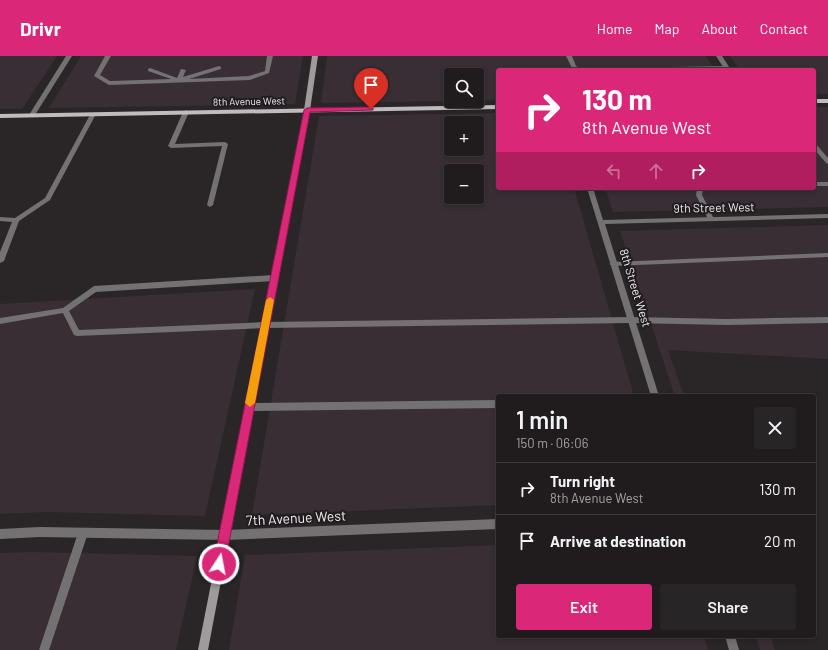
<!DOCTYPE html>
<meta charset="utf-8">
<style>
:root{--surface:#201c1e;--page:#282527;--text:#f1f3f6;--muted:#a2a1a4;--line:#3d3a3c;--accent:#db2777}
body{margin:0;font-family:Barlow,sans-serif;background:var(--page);color:var(--text);height:100vh;display:flex;flex-direction:column;font-size:15px;white-space:nowrap}
*{box-sizing:border-box;margin:0}
p{font-size:13px;color:var(--muted)}
.icon{flex:none;width:22px;height:22px;fill:none;stroke:currentColor;stroke-width:2;stroke-linecap:round;stroke-linejoin:round}
.map{position:relative;flex:1;overflow:hidden}
.panel{position:absolute;left:496px;top:338px;width:320px;height:244px;display:flex;flex-direction:column;background:var(--surface);border-radius:4px;box-shadow:0 2px 6px #0003,0 0 0 1px var(--line)}
.panel>*{flex:none}
.top-card{position:absolute;left:496px;top:12px;width:320px;height:122px;border-radius:4px;box-shadow:0 2px 6px #0003,0 0 0 1px var(--line);background:#db2777;color:#fff;overflow:hidden}
.fabs{position:absolute;left:444px;top:12px;display:grid;gap:8px}
.fabs a{display:grid;place-items:center;width:40px;height:40px;border-radius:4px;background:var(--surface);box-shadow:0 2px 6px #0003,0 0 0 1px var(--line);font-size:20px}
.pin{position:absolute;display:grid;place-items:center;width:34px;height:34px;color:#fff;margin:-41px -17px;border-radius:50% 50% 50% 0;rotate:-45deg;box-shadow:0 0 4px #0007}
.pin .icon{rotate:45deg}
.me{position:absolute;width:44px;margin:-22px;rotate:11deg;stroke-linejoin:round;filter:drop-shadow(0 0 3px #0008)}
.turn{display:flex;align-items:center;gap:14px;height:84px;padding:0 20px;font-size:18px}
.turn .icon{width:52px;height:52px;stroke-width:2.5}
.turn b{display:block;font-size:28px;line-height:34px}
.lanes{display:flex;align-items:center;height:38px;padding:0 20px;background:#0003;justify-content:center;gap:20px;direction:ltr}
.lanes .off{opacity:.35}
.round{display:grid;place-items:center;flex:none;width:42px;height:42px;border-radius:4px;background:var(--page)}
.headline{display:flex;align-items:center;justify-content:space-between;height:68px;padding:0 20px}
h1{font-size:24px;font-weight:600;line-height:30px}
.button{display:flex;gap:8px;margin-top:auto;padding:8px 20px}
.button a{flex:1;height:46px;border-radius:4px;background:var(--accent);color:#fff;font-size:16px;font-weight:600;line-height:46px;text-align:center}
.button a+a{background:var(--page);color:var(--text)}
ul{padding:0;list-style:none}
li{display:flex;align-items:center;gap:12px;height:52px;padding:0 20px;border-top:1px solid var(--line)}
li div{flex:1}
li b{display:block;font-size:15px}
li em{font-style:normal}
header{display:flex;align-items:center;gap:24px;box-sizing:border-box;height:56px;padding:0 20px;background:var(--accent);color:#fff}
header strong{font-size:19px}
nav{display:flex;gap:22px;margin-inline-start:auto;font-size:14px}
.map>svg:first-child{display:block}
.built{fill:#382e33;fill-rule:evenodd}
.lines{fill:none;stroke-linecap:round;stroke-linejoin:round}
.lane{fill:#747172;fill-rule:evenodd}
.street{fill:#747172;fill-rule:evenodd}
.secondary{fill:#9f9b9d;fill-rule:evenodd}
.primary{fill:#c0bbbe;fill-rule:evenodd}
.route{fill:#db2777;stroke:#8e194d}
.slow{fill:#f59e0b}
.labels{text-anchor:middle;stroke-width:4;stroke-linejoin:round;paint-order:stroke}
.far-street-label{font-size:10px;fill:#efeced;stroke:#211c1f}
.street-label{font-size:12px;fill:#efeced;stroke:#211c1f}
.near-street-label{font-size:14px;fill:#efeced;stroke:#211c1f}
</style>
<header>
<strong>Drivr</strong>
<nav><a>Home</a><a>Map</a><a>About</a><a>Contact</a></nav>
</header>
<div class="map">
<svg width="828" height="594" viewBox="0 0 828 594">
<rect width="100%" height="100%" fill="#2a2628"/>
<!-- built -->
<g class="built">
<path d="M0,0H57L22,53H0Z"/>
<path d="M81,0H303L295,48L49,52Z"/>
<path d="M327,0H706L715,14H498V44L477,45V19H451V45H454L321,47Z"/>
<path d="M730,0H828V38H814V14H740Z"/>
<path d="M814,51H828V151L613,156L605,132H814Z"/>
<path d="M498,57V132H574L634,340H498V449L252,459L319,60ZM451,67H477V93H451ZM451,115H477V141H451Z"/>
<path d="M828,169V303L668,294L684,340H675L620,175Z"/>
<path d="M255,233L205,460L47,456L0,458V248Z"/>
<path d="M498,489V580H704L708,594H229L245,499Z"/>
<path d="M32,496L197,500L176,594H0V497Z"/>
<path d="M756,580H770L775,594H760Z"/>
</g>
<g class="lines">
<!-- lane -->
<g class="lane">
<path d="M105,0H111L100,19L110,25L171,23L148,15V13L150,12L177,22L181,13L186,14L183,21L219,10L221,11V13L189,23L249,20L265,15L267,0H273L269,17L250,24L109,29L94,20Z"/>
<path d="M566,0H572L576,10L584,14H577L572,12Z"/>
<path d="M728,10V12L726,13L614,14L617,12Z"/>
<path d="M186,54L189,56L175,88L225,86L228,88L213,149L210,151L207,149L222,90L171,92L168,90L183,56Z"/>
<path d="M91,57L96,58L50,144L19,165L4,205L0,207V196L12,166L0,165V161L15,162L45,142Z"/>
<path d="M814,87L816,88L828,102V108L826,107L814,93Z"/>
<rect x="814" y="126" width="14" height="4"/>
<path d="M697,132H703L702,139L714,163L713,165H709L696,139Z"/>
<path d="M828,197V201L613,210L609,208L613,206Z"/>
<path d="M274,219L278,222L274,225L96,236L69,255L79,274L265,266L631,261L727,263L828,261V267L727,269L631,267L265,272L77,280L74,279L63,257L0,268V262L63,252L94,230Z"/>
<path d="M498,344V352L249,355L246,354L245,351L246,348L249,347Z"/>
<path d="M83,472L86,474L88,477L49,594H39L78,477L80,474Z"/>
</g>
<!-- street -->
<g class="street">
<path d="M66,0H72L35,59L30,60L29,59Z"/>
<path d="M716,0H722L731,14H725Z"/>
<path d="M587,132H593L603,164L828,158V162L605,168L659,340H651Z"/>
<path d="M498,463V473L225,484L40,481L0,483V473L40,471L225,474Z"/>
<path d="M725,580H735L739,594H729Z"/>
</g>
<!-- secondary -->
<path class="secondary" d="M312,0H318L310,54L208,594H198L304,54Z"/>
<!-- primary -->
<g class="primary">
<rect x="814" y="43" width="14" height="4"/>
<path d="M498,49V53L0,62V58Z"/>
</g>
</g>
<!-- route -->
<path class="route" d="M371,51L373,52V54L310,56L225,508L223,512L219,514L215,512L213,508L304,54L307,52Z"/>
<!-- slow -->
<path class="slow" d="M270,241L274,244L255,347L250,351L245,347L266,244Z"/>
<g class="labels">
<!-- far-street labels -->
<g class="far-street-label">
<text transform="translate(249 45) rotate(-1)" y="4">8th Avenue West</text>
</g>
<!-- street labels -->
<g class="street-label">
<text transform="translate(714 152) rotate(-1)" y="4">9th Street West</text>
<text transform="translate(635 232) rotate(73)" y="4">8th Street West</text>
</g>
<!-- near-street labels -->
<g class="near-street-label">
<text transform="translate(296 462) rotate(-3)" y="5">7th Avenue West</text>
</g>
</g>
</svg>
<div class="fabs">
<a><svg class="icon" aria-label="search" viewBox="0 0 24 24"><circle cx="10" cy="10" r="6"/><path d="M15 15l6 6"/></svg></a>
<a>+</a>
<a>−</a>
</div>
<div class="pin" style="left:371px;top:53px;background:#d93025"><svg class="icon" aria-label="arrive" viewBox="0 0 24 24"><path d="M6 21V4h12l-3 4 3 4H6"/></svg></div>
<svg class="me" style="left:219px;top:508px" viewBox="-20 -20 40 40"><circle r="17" fill="#db2777" stroke="#fff" stroke-width="3"/><path d="M0-11L8 9 0 5-8 9z" fill="#fff"/></svg>
<div class="top-card">
<div class="turn"><svg class="icon" aria-label="right" viewBox="0 0 24 24"><path d="M7 20v-9h11M14 6l5 5-5 5"/></svg><div><b>130 m</b>8th Avenue West</div></div>
<div class="lanes"><svg class="icon off" aria-label="left" viewBox="0 0 24 24"><path d="M17 20v-9H6M10 6l-5 5 5 5"/></svg><svg class="icon off" aria-label="ahead" viewBox="0 0 24 24"><path d="M12 20V5M6 11l6-6 6 6"/></svg><svg class="icon" aria-label="right" viewBox="0 0 24 24"><path d="M7 20v-9h11M14 6l5 5-5 5"/></svg></div>
</div>
<section class="panel">
<div class="headline"><div><h1>1 min</h1><p>150 m · 06:06</p></div><a class="round"><svg class="icon" aria-label="close" viewBox="0 0 24 24"><path d="M6 6l12 12M18 6L6 18"/></svg></a></div>
<ul>
<li><svg class="icon" aria-label="right" viewBox="0 0 24 24"><path d="M7 20v-9h11M14 6l5 5-5 5"/></svg><div><b>Turn right</b><p>8th Avenue West</p></div><em>130 m</em></li>
<li><svg class="icon" aria-label="arrive" viewBox="0 0 24 24"><path d="M6 21V4h12l-3 4 3 4H6"/></svg><div><b>Arrive at destination</b></div><em>20 m</em></li>
</ul>
<div class="button"><a>Exit</a><a>Share</a></div>
</section>
</div>
